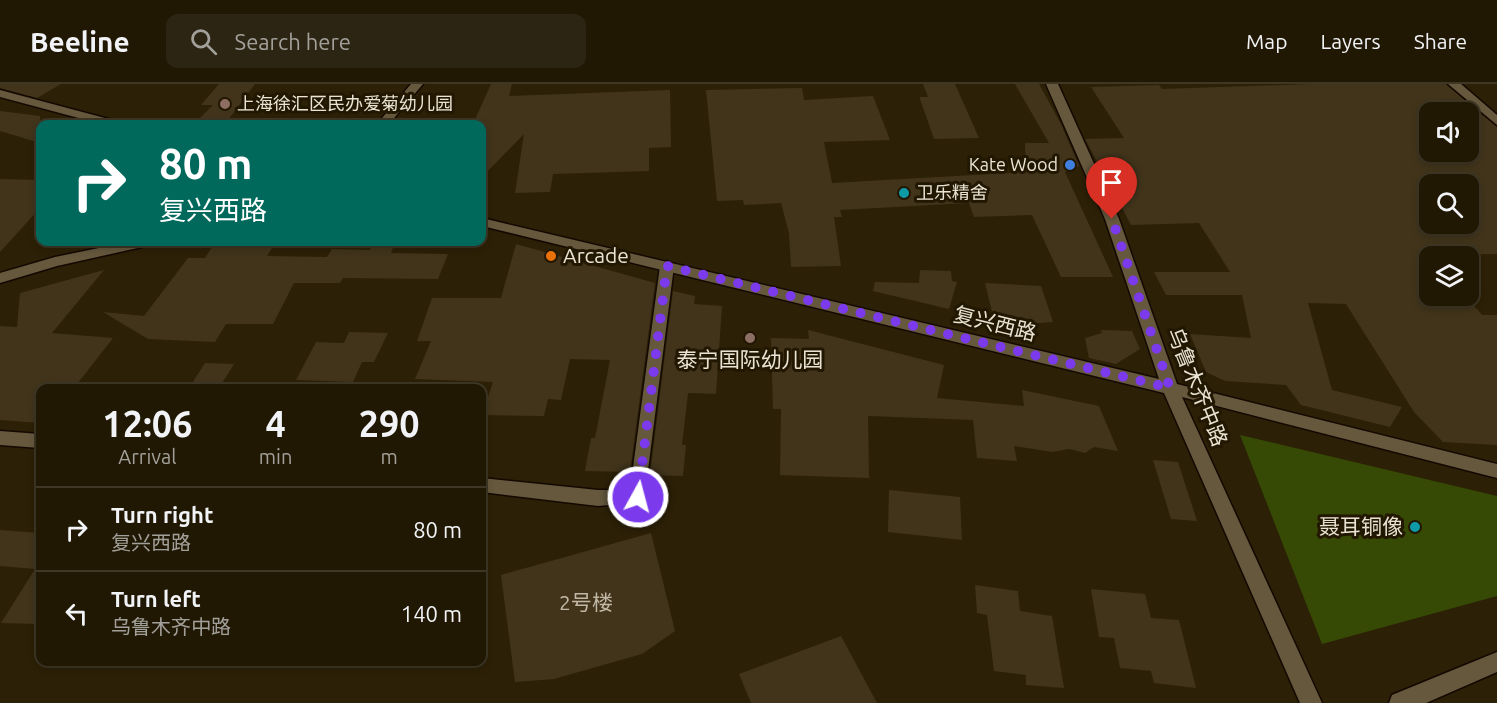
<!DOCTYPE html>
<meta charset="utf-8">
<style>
:root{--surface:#211804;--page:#2d2513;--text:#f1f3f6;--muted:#a2a09a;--line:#3e3726}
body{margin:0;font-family:Ubuntu,"Noto Sans SC",sans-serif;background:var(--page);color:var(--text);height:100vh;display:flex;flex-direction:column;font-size:22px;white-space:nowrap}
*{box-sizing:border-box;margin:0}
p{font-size:20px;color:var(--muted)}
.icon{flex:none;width:33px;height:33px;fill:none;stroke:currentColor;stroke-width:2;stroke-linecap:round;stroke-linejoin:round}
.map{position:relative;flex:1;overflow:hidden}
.side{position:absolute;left:36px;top:300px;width:450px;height:282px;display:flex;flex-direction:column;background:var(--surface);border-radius:12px;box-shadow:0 3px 9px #0003,0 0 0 2px var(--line)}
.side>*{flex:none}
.hud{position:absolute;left:36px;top:36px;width:450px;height:126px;border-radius:12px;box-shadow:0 3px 9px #0003,0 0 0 2px var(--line);background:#00695c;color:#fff;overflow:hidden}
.buttons{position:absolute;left:1419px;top:18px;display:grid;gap:12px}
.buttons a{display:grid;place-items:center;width:60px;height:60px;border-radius:12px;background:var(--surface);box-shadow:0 3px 9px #0003,0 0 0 2px var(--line);font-size:30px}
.pin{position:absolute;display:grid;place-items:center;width:51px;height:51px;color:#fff;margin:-62px -26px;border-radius:50% 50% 50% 0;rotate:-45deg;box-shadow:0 0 6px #0007}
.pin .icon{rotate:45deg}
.me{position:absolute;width:66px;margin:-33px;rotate:7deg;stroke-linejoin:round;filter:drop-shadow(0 0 4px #0008)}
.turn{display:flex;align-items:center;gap:21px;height:126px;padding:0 24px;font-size:27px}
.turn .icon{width:78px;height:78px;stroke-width:2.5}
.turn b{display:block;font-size:42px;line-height:51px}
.eta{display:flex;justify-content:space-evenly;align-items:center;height:102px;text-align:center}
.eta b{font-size:36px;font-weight:700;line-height:42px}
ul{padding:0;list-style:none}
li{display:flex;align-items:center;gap:18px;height:84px;padding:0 24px;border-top:2px solid var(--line)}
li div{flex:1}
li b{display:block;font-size:22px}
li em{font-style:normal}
header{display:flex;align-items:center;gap:36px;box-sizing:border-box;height:84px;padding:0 30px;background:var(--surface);border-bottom:2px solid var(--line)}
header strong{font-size:28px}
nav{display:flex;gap:33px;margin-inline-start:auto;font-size:21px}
.search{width:420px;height:54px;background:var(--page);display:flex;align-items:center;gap:15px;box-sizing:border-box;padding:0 21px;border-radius:12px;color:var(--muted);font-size:22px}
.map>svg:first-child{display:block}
.green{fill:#364a05}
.building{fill:#41341b;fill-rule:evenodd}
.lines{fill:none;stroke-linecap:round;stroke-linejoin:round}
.minor-casing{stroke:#140900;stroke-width:3}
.tertiary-casing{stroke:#140900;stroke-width:3}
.secondary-casing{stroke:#140900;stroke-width:3}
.minor{fill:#65583d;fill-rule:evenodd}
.tertiary{fill:#65583d;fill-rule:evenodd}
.secondary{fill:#65583d;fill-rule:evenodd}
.route{stroke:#7c3aed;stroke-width:10;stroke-dasharray:0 18}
.education-dot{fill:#8d6e63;stroke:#221700;stroke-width:2}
.shop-dot{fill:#3f7fe0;stroke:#221700;stroke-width:2}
.culture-dot{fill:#0f9aa8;stroke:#221700;stroke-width:2}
.food-dot{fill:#e8710a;stroke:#221700;stroke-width:2}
.labels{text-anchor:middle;stroke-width:6;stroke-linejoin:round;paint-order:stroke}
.far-poi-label{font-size:18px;fill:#eae3d3;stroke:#221700;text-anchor:start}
.poi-label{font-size:21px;fill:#eae3d3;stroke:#221700;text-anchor:start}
.street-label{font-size:21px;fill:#eae3d3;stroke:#221700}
.near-number-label{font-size:21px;fill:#c0b7a5}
</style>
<header>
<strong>Beeline</strong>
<div class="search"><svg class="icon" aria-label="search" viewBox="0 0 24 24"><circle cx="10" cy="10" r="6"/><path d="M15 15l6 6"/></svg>Search here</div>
<nav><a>Map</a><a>Layers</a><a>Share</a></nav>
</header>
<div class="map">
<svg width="1497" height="619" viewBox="0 0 1497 619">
<rect width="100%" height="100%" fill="#2c2006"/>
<!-- green -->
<path class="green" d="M1240,351L1497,412V512L1322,560Z"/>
<!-- building -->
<g class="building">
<path d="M0,0H61L37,14L0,4Z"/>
<path d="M219,0H255L225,40H194L213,21H201Z"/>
<path d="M491,0H512L509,12L670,6L671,63L649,64V87L553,90L550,108L515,109L524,50L482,93V40H473Z"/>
<path d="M923,0H955L979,54L934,55L920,15V13H928Z"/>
<path d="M1015,0H1039L1061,40L1079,82L1065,88L1113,193H1061L1032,131L974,133L969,119L840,126L842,133H834L841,182L791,183L789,149L781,119L744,121L743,116L717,117L706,6L802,4L804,16L873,12L890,56L824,58L832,99L1026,88L1025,59H1049Z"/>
<path d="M1311,0H1446L1497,43V170L1430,171V212H1466L1482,231H1497V361L1443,358L1414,328L1346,220L1308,219L1332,306L1402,323L1390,343L1301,321L1286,301L1225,297L1206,288L1190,250L1251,254L1242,211H1166L1154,188H1230L1199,139L1131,141L1085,55L1124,54L1091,3L1159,1L1162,5ZM1430,28H1468V68H1430ZM1430,100H1468V140H1430Z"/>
<path d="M0,27L40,32V59L0,47Z"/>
<path d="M0,95L40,96V124L0,168Z"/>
<path d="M215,158H276L267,172L327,173L332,165L370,166L374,158H395L391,169L448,170L438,195L343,194L340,199H294L273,240H226L215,258L148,255L103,228L144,232L188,174H205Z"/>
<path d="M516,160L655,199L630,388L585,387L591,354H595L610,276L570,275L561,316L548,315L544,332L482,331L493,298L415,295L431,257H417L432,214H501Z"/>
<path d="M104,186L52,249L113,254L74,304H40V339L0,336V242L17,243L20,209Z"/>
<path d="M920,186L951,187L952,197L957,198L949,225L873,207L875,198L919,199Z"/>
<path d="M985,199L1041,202L1053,238L1015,241L994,236Z"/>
<path d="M673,207L695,212L694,220L722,222L716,310L688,309L682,361H686L683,392L650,391Z"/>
<path d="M808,246L944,281L937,314L1024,322L1022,306L1099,322L1118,367L1094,363L1085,369L1069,365L1052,368L1014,362L1017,377L977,374L973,336L868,332L869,394L780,391L781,325H773L771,254L809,255Z"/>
<path d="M1101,246L1132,247L1140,265L1116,280L1089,274L1085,254L1102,249Z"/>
<path d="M349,248L388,249L374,278H362L353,298L296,296L316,258L344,259Z"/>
<path d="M205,279L234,280L219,304H189Z"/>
<path d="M1153,376L1178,378L1197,437L1171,435Z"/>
<path d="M889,406L960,413L962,456L888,448Z"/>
<path d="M0,446L40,449V540L1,539L35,485L0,482Z"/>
<path d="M651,449L675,547L642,570L554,595L515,598L501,491Z"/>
<path d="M975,501L1018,507L1020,527L1052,532L1064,604L1026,601V591L994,587L987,531L977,529Z"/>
<path d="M1091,505L1145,510L1151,534L1179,536L1196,604L1154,599L1151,587L1120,584L1114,554L1099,553Z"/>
<path d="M841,552L877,619H751L739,590Z"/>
</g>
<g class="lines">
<defs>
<g id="minor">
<path d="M411,0H423L389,40H377Z"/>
<path d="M1448,0H1461L1497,31V41Z"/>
<path d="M128,158H153L151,161L57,182L0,199V189L55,173Z"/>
<path d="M667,177L674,182L644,418L598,422L482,408V394L598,406H630L660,182Z"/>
<path d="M0,347L40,350V364L0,361Z"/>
</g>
<g id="tertiary">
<path d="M1046,0H1058L1119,135L1177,300L1497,380V394L1182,313L1322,619H1300L1164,309L482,142V134L1159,295L1105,135Z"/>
<path d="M0,6L116,37L118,40H101L0,13Z"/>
</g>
<path id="secondary" d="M1497,568V588L1426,619H1389L1392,611Z"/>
</defs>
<!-- minor casing -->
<use href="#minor" class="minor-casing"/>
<!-- tertiary casing -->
<use href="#tertiary" class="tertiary-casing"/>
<!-- secondary casing -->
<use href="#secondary" class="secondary-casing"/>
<!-- minor -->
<use href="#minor" class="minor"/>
<!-- tertiary -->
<use href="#tertiary" class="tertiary"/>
<!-- secondary -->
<use href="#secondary" class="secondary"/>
</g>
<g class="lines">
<!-- route -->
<path class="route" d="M638,413L667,182L1170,304L1112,135"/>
</g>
<!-- markers -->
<g class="education-dot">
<circle cx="225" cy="20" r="6"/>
<circle cx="750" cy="254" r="6"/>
</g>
<circle class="shop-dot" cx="1070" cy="81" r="6"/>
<g class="culture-dot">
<circle cx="904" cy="109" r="6"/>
<circle cx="1415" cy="443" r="6"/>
</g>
<circle class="food-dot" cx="551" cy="172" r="6"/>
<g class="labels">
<!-- far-poi labels -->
<g class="far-poi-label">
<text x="237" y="26">上海徐汇区民办爱菊幼儿园</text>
<text x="1058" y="87" text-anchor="end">Kate Wood</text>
<text x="916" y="115">卫乐精舍</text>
</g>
<!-- poi labels -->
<g class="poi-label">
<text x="563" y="179">Arcade</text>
<text x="750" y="283" text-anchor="middle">泰宁国际幼儿园</text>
<text x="1403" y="450" text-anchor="end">聂耳铜像</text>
</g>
<!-- street labels -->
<g class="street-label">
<text transform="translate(995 240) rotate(14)" y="7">复兴西路</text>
<text transform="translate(1197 303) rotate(68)" y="7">乌鲁木齐中路</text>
</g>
<!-- near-number labels -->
<g class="near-number-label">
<text x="586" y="526">2号楼</text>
</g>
</g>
</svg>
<div class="buttons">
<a><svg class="icon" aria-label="sound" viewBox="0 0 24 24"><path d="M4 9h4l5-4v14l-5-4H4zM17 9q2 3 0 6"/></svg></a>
<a><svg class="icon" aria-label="search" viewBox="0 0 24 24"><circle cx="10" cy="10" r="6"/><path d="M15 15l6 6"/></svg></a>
<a><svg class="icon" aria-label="layers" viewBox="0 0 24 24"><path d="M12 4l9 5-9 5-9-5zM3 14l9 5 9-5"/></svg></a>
</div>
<div class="pin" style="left:1112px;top:135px;background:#d93025"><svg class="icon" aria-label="arrive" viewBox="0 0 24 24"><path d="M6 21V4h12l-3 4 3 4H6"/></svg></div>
<svg class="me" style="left:638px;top:413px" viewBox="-20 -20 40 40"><circle r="17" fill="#7c3aed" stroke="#fff" stroke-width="3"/><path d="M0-11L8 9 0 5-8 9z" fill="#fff"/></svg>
<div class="hud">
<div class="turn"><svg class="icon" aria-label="right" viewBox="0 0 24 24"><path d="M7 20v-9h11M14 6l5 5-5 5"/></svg><div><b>80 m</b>复兴西路</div></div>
</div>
<section class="side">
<div class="eta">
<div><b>12:06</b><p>Arrival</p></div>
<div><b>4</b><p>min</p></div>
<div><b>290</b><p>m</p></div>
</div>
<ul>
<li><svg class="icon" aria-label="right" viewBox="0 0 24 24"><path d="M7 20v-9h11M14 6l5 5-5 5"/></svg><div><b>Turn right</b><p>复兴西路</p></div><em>80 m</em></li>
<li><svg class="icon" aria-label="left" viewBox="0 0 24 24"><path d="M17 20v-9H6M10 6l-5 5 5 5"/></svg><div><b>Turn left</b><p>乌鲁木齐中路</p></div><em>140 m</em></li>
</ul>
</section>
</div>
